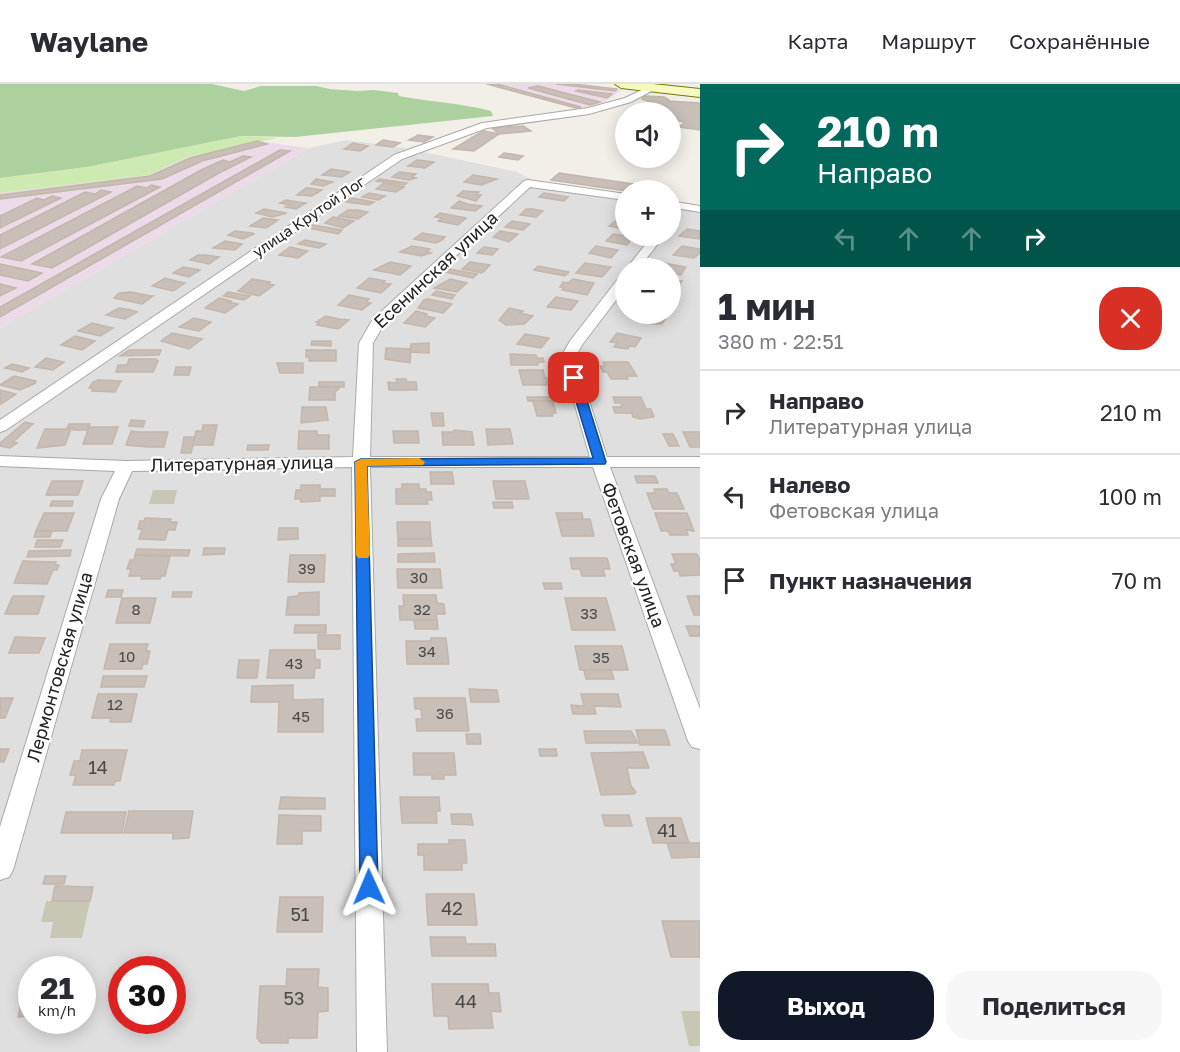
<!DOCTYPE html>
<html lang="ru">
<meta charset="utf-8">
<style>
:root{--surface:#fff;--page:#f7f7f7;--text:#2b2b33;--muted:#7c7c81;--line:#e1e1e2;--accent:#111827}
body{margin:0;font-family:"Golos Text",sans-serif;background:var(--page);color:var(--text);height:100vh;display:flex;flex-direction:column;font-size:22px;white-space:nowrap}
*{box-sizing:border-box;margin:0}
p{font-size:20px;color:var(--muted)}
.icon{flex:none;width:33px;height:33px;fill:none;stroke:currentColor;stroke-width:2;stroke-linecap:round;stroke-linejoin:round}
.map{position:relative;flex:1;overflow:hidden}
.panel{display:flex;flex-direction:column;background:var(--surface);width:480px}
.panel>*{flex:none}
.top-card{background:#00695c;color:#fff;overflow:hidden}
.controls{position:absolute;left:615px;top:18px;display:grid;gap:12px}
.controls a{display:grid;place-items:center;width:66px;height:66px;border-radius:50%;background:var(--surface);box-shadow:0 3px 15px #0003;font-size:30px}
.speed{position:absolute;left:18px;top:872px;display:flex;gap:12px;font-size:30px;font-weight:700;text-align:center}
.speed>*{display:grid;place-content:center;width:78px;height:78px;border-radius:50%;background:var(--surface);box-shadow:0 3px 15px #0003;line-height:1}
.speed small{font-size:15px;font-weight:400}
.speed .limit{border:9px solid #d22;background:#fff;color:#111}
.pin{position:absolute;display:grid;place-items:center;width:51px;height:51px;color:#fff;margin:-26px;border-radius:12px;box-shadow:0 3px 9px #0006}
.me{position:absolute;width:66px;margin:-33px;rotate:359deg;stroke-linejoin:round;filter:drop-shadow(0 0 4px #0008)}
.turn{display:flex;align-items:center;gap:21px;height:126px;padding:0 18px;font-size:27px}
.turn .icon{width:78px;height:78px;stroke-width:2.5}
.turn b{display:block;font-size:42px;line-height:51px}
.lanes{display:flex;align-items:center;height:57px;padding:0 18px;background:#0003;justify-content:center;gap:30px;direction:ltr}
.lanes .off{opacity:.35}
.round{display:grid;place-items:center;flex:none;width:63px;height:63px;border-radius:24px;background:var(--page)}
.head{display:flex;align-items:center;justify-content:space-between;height:102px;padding:0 18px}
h1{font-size:36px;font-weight:700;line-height:45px}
.primary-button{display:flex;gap:12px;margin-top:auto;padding:12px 18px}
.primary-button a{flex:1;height:69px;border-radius:24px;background:var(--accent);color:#fff;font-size:24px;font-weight:700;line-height:69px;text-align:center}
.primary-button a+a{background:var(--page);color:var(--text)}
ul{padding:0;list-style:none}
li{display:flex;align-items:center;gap:18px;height:84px;padding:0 18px;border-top:2px solid var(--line)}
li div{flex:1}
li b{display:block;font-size:22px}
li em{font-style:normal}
header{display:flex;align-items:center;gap:36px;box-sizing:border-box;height:84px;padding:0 30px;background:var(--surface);border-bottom:2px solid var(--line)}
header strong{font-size:28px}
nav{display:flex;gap:33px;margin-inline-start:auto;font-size:21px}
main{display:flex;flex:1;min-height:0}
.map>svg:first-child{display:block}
.residential{fill:#e0dfdf;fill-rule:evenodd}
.industrial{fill:#ebdbe8}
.construction{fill:#c7c7b4}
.grass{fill:#cdebb0}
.forest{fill:#add19e}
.building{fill:#c7bfb8;stroke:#c4b6ab;stroke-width:1.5}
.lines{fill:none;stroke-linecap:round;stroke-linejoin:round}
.street-casing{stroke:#a9a9a9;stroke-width:2}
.secondary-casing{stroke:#707d05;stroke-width:2}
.street{fill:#fff;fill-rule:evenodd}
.secondary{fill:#f7fabf;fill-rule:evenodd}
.route{fill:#1a73e8;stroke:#114b97;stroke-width:1.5}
.slow{fill:#f59e0b}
.labels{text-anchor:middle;stroke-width:4.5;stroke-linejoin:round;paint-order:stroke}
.far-street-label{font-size:15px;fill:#222;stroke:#fff}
.number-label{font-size:15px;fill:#4b4948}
.street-label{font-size:18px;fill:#222;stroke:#fff}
.near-number-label{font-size:18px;fill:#4b4948}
</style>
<header>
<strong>Waylane</strong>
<nav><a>Карта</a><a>Маршрут</a><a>Сохранённые</a></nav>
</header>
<main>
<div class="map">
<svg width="700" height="968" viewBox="0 0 700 968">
<rect width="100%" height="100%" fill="#f2efe9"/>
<!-- residential -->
<path class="residential" d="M346,56L405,64L517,88L538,99L625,111L626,152H670L671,117L700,122V968H0V244L309,64ZM626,184H670V230H626ZM32,885H82V936H32ZM122,885H172V936H122Z"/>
<!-- industrial -->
<g class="industrial">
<path d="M484,0H572L622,6L604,18L578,25Z"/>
<path d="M257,57L309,64L0,244V109L148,91L188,73Z"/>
</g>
<!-- construction -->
<g class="construction">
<path d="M153,406H177L174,420H149Z"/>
<path d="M46,817H90L82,854H50L53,838H41Z"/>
<path d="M681,927H700V962H689Z"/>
</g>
<!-- grass -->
<path class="grass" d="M241,52L278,54L188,73L148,91L0,109V94L87,83Z"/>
<!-- forest -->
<path class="forest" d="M0,0H212L244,7L261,2H316L330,5L357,7L374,6L398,9L399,12C430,18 461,19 491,27L493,32L295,53L241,52L87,83L0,94Z"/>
<!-- building -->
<g class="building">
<path d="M487,0H497L581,23L576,24Z"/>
<path d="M556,0H573L617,5L615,7Z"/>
<path d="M538,2L600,18L590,21L528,4Z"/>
<path d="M578,6L612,10L607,14L576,7Z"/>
<path d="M645,12L664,13L669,16L668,17L700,19V46L679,43L685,38L674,36L670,40V28H639L650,18L642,15Z"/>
<path d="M523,42L531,47L499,50L492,44Z"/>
<path d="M483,47L499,50L474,67L453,65Z"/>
<path d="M418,51L433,53L424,58L409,56Z"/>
<path d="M383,56L400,59L393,63L376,61Z"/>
<path d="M257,57L267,60L202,77L162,95L0,115V111L150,92L190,74Z"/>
<path d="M353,59L368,62L360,67L344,65Z"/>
<path d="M280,66L290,67L0,233V223Z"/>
<path d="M504,69L523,72L518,76L499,73Z"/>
<path d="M243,72L251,73L219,89L52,184L32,180L201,86L223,76L230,78Z"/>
<path d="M417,76L434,78L425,84L408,82Z"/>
<path d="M331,85L350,88L342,93L322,91Z"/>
<path d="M399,88L416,90L412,93L416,94L409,96L392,93Z"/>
<path d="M559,89L647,102L663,104L661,106L626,107L551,96Z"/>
<path d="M473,91L497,95L481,101L464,98Z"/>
<path d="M316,95L333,98L323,102L311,100Z"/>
<path d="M379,95L407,99L404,101L376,97Z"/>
<path d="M384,99L404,103L396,108L376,105Z"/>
<path d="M151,101L160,103L21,177L1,173L137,102L147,104Z"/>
<path d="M306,104H309L322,106L312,112L297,111Z"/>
<path d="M101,106L111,108L0,165V151L85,108L95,110Z"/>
<path d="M463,107L479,108L476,111H481L476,117L457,112Z"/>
<path d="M369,109L385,112L378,116L362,113Z"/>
<path d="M544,109L568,113L564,117L539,113Z"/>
<path d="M52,112L61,114L0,144V132L37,114L44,116Z"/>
<path d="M351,114L374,118L369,121L346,118Z"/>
<path d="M286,116L298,118L306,119L296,125L285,123L289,121L280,119Z"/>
<path d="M459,117L467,120L482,122L475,127L451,124Z"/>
<path d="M264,125L286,129H287L272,133L256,129Z"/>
<path d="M526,125H533L543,127L536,133L520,131Z"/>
<path d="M348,126H357L368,128L358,135L339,132Z"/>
<path d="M440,129L466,134L458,141L438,137L442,134L435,133Z"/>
<path d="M333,133L354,137L343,144L325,139Z"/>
<path d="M263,134L278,136L266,144L250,142Z"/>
<path d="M617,136L626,137V145L609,142Z"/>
<path d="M512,137L530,140L523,146L505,143Z"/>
<path d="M313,141L342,146L338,150L308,144Z"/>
<path d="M687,145L700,147L699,155L679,152Z"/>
<path d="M235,147L252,149L254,150L243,155L228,151Z"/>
<path d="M500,147L518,150L509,158L493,153Z"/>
<path d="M422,149L445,153L442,155H444L436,159L414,155Z"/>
<path d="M613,150L633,153L627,161L606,157Z"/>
<path d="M305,156L326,160L319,164L298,160Z"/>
<path d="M225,157L242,160L235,166L213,164Z"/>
<path d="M412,162L430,165L427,168L431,169L421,172L400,168Z"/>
<path d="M596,162L618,166L611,174L589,169Z"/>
<path d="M682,162L700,165V169L694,174L673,171Z"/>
<path d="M290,163L308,167L298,174L279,171Z"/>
<path d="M484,163L498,165L492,171L477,169Z"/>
<path d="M198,171H206L219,173L209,180L190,176Z"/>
<path d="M390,178L411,182L400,191L374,186Z"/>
<path d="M470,178L490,181L482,189L462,185Z"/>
<path d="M585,179L611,183L602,193L576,189Z"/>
<path d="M663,179L686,183L681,191L670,189V184H658Z"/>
<path d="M0,180L42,189L28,197L0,191Z"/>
<path d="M538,182L569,188L565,192L534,186Z"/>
<path d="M183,183L200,186L189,193L173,189Z"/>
<path d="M449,185L477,190L473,194L445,188Z"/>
<path d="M165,194L176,197L185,199L173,207L152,202Z"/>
<path d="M369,194L385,197L383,199L391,200L381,209L357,204Z"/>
<path d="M252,195L270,198L268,200L274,201L259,212L238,207Z"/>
<path d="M450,195L467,199L457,208L434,204Z"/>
<path d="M573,195L594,199L587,211L562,206L564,203H560L563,198L568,199Z"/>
<path d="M670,195L682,197L675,206H670Z"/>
<path d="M0,200L16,204L0,212Z"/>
<path d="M436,207L455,211L452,215L432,211Z"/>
<path d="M131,208L151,212H153L142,220L114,214L119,209Z"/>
<path d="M228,208L250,212L244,216L223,212Z"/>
<path d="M349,211L369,215L366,218L371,219L362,226L338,221Z"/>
<path d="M556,213L578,217L571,226L547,223Z"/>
<path d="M219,214L231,217L229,218L238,220L225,229L205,224Z"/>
<path d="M428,215L452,220L443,229L418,224L424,216Z"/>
<path d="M119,224L131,226L137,228L125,235L106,231Z"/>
<path d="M509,224L523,227L520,229L533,232L524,240L506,241L499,236Z"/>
<path d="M416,227L427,230L425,232L435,234L425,243L404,239Z"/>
<path d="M633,230H659V232L666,234L662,240H652L637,237L640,234L632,232Z"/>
<path d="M326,232L339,235L349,236L338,245L317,241L319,239L316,238Z"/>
<path d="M194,234L211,238L199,247L179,243Z"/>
<path d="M92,239L113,244L100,252L78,247Z"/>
<path d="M172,249L202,255L189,265L161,257Z"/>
<path d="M617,249L641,254L635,263L630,262L627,265L614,263L617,259L610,258Z"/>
<path d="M525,250L549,254L541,264L517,260Z"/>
<path d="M75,252L95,257L82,266L61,261Z"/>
<path d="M312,257H331V262L311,261Z"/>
<path d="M429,259V269L410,268L411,260Z"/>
<path d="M386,264L411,265L410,279L385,275Z"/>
<path d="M129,266H161L159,271L120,272Z"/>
<path d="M306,266H336V277H309V273H306Z"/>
<path d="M510,270L536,271L537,274H543L544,278H538V281H511Z"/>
<path d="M46,274L64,278L53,286L35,283Z"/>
<path d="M129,275H156L158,277L153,288H116L118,281H127Z"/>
<path d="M603,278H628L637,292H627L628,295H611L607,288H603L600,282H605Z"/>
<path d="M277,279H303V289H280Z"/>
<path d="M12,280L29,284L22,288L5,284Z"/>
<path d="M176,283H191L189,291H174Z"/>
<path d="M519,286H543L545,294H549L550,299H547V301H523Z"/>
<path d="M14,292L36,297L34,299H36L20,306L0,301Z"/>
<path d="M396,295H406L407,298H416L417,306H389L388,298L397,299Z"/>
<path d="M98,296L121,297L115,308L92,307L93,304H89L93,298Z"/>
<rect x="319" y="298" width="25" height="5"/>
<path d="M310,303H338L339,305L335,308V316H309Z"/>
<path d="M0,306L16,310L1,320Z"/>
<path d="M527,313H551L553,317H528Z"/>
<path d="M613,313H641L646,325H651L654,333L640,335L633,333L632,329H615L613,323H622L621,319H615Z"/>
<path d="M533,317H553L556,329H552L553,332H537Z"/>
<path d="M302,323H326L328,336L301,339Z"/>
<path d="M431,329H443L444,342H433Z"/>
<path d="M131,336L145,337L143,343L129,342Z"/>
<path d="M25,338L33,340L13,358L17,359L10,364L0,362V359Z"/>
<path d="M69,340H90L87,346H73L74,344H67Z"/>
<path d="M203,341H217L213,361H193L196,347H202Z"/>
<path d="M89,343H118L112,360H83Z"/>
<path d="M45,345H71L65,361L37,364Z"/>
<path d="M486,345H510L513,360L488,361Z"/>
<path d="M454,346L472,348L474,361H443L442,348H454Z"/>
<path d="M131,347L138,348H168L164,363H148L126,361Z"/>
<path d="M299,347H317V351H329V365H298Z"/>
<path d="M393,347H418L419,359H394Z"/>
<path d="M683,348H700V363H690Z"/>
<path d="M663,350H673L679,362H669Z"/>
<path d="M184,353H195L191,369H181Z"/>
<path d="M248,361H269L268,366H247Z"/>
<path d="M430,388H452L454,400H431Z"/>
<path d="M635,392H655L658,399H637Z"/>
<path d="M52,397H83L78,411H46Z"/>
<path d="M493,397H525L529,415H496Z"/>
<path d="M402,400H419V405H426V408H431L432,416H427L428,420H396V405H402Z"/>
<path d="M301,401H320V405H335V412H320V417L301,418V415H295L296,406H301Z"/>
<path d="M654,405H667L669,409H677L684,425H653L647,409H655Z"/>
<path d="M52,417H73L72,422H50Z"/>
<path d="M493,418H512L513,424H494Z"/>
<path d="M44,429H74L67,447H36Z"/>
<path d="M556,429H582L583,436H558Z"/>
<path d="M655,429H687L694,447L686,446L688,451H670L668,447H661Z"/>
<path d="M145,434L171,435L170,438H177L175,446H168L165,456L139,455L142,445H138L140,437H144Z"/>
<path d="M590,435L594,452H562L558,436Z"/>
<path d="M397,438H430L431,455H398Z"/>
<path d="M279,444H298V455L278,456Z"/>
<path d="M36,447H52L50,453H34Z"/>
<path d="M398,455H431L432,462H398Z"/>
<path d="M37,456H63L60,463H35Z"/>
<path d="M204,464H225L224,470L203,471Z"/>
<path d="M137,465L190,466L188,472L135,471Z"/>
<path d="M71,466L70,472L27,473L29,467Z"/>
<path d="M434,469L435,478H398V470Z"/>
<path d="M672,470H697L700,476V491L680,492L679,487H674L671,480H676Z"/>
<path d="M135,471L170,472L165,492H161L160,495H141L142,492H129L131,485H127L130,476H134Z"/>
<path d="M290,471H325L324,498H288Z"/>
<path d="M570,474H607L610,485H603L605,492H582L580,485H572Z"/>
<path d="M23,477L56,478L55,481H59L57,486H53L47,500L14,499Z"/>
<path d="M397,485H440L442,504H398Z"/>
<path d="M543,499H561L562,505H545Z"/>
<path d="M108,506H123L121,513H106Z"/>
<path d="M173,508H192L191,513H172Z"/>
<path d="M319,508V531H286L288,513L298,512L299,509Z"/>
<path d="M403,511H436L437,519L444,520L445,530H436L437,536H400L399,522H404Z"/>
<path d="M13,512H44L38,530H5Z"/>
<path d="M687,512H700V531H694Z"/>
<path d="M122,514H156L150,539H116Z"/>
<path d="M565,514H606L615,546H572Z"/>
<path d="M414,536H437L438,545H415Z"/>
<path d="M295,541H326V549H294Z"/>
<path d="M686,542H700V552H690Z"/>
<rect x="318" y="551" width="22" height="14"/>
<path d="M15,553L45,554L39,569H9Z"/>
<path d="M431,554H446L449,580H407L406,557H431Z"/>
<path d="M110,560H148L146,567H150L147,580H143L142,585H104Z"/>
<path d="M575,562H622L628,586H580Z"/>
<path d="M270,566H315V575L320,576V584H315L314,594H267Z"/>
<path d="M239,576H259L257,594H237Z"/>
<path d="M584,586H611L614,595H586Z"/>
<path d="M103,592H147L144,603H101Z"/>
<path d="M293,601V616L323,615V648H278L279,618H251L252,602Z"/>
<path d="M469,605L497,606L499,618H471Z"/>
<path d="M98,610H137L131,638H110L111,634H92Z"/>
<path d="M581,610H618L621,623L594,622L596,630H573L571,621L584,622Z"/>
<path d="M0,614H13L5,634H0Z"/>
<path d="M414,614H465L469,647H417L416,635H422L421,625H415Z"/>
<path d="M636,646H665L670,661H640Z"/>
<path d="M584,647H631L638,659H586Z"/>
<path d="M466,650H480L481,660H467Z"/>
<path d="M0,665H9L4,678H0Z"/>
<path d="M539,665H556L557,672H540Z"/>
<path d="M82,666H127L120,697H115L114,701H73L76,691H70L74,677H80Z"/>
<path d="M643,668L649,684H627L631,702L636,708L634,710L601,711L591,669Z"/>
<path d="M413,669H454L456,691H444V695H432V691H414Z"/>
<path d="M281,713L325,714V725H279Z"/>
<path d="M400,713H439L440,727H436L437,739H402Z"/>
<path d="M129,727H193L189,754L173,755V749H124Z"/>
<path d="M66,728H126L122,749H61Z"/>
<path d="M451,730H471L473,741L452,740Z"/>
<path d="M279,731L321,732V747H302V760H277Z"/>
<path d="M602,731H629L632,742H605Z"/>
<path d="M646,734H681L689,759H653Z"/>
<path d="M449,756H465L467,779H462V786H424V771H418V760H449Z"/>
<path d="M667,759H700V773L672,774Z"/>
<path d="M45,792H66L64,800H43Z"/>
<path d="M55,802L93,803L90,817H52Z"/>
<path d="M426,810H474L477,841H428Z"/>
<path d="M280,813H323L322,848H277Z"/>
<path d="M662,837H700V873H671Z"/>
<path d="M430,853H465L466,860H495L496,872H432Z"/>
<path d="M287,885H319L318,903L328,904V927L318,928L317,954H288V959H261L257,954L260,902H286Z"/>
<path d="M28,893H32V932L18,933Z"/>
<path d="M432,900H488L489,909H499L501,928L491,927L493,944L449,945L448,932H434Z"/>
</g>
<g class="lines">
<defs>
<g id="street">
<path d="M650,2L657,4L631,18L589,30L487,44L402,75L6,346L0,348V336L394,71L482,39L588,24L625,14Z"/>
<path d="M528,96L626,110V116L530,103L386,237L373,259L370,373H590L561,273L570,257L621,191L626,190V203L582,261L575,273L607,373H700V383H610L700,625V665L692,663L688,657L593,383H370L387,968H357L352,383L132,387L119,415L13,786L9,793L0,796V743L101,415L115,387L0,382V372L126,377L353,373L359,259L373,235L524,97Z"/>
<path d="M670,117L700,122V128L670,123Z"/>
<path d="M652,152H664L639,184H627Z"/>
</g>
<path id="secondary" d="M615,0H653L700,5V13L621,4Z"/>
</defs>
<!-- street casing -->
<use href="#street" class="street-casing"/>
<!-- secondary casing -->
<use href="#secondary" class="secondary-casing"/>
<!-- street -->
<use href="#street" class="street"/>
<!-- secondary -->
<use href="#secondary" class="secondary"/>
</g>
<!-- route -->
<path class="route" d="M574,291L580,294L606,378L605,380L367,382L378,803L376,808L369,810L363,808L360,803L355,378L361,375L593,374L569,294Z"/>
<!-- slow -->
<path class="slow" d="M419,374L425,378L423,381L367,382L370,471L368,474H358L356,471L355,378L361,375Z"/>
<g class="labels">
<!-- far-street labels -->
<g class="far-street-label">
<text transform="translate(309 133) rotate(-34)" y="5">улица Крутой Лог</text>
</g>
<!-- number labels -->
<g class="number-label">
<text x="307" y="490">39</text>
<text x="419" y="499">30</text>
<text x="136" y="531">8</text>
<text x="422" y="531">32</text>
<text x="589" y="535">33</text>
<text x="427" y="573">34</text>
<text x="127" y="578">10</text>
<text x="601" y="579">35</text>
<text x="294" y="585">43</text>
<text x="115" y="626">12</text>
<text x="445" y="635">36</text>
<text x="301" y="638">45</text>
</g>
<!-- street labels -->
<g class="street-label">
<text transform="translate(436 186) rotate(-43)" y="6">Есенинская улица</text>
<text transform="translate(242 380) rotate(-1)" y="6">Литературная улица</text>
<text transform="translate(633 471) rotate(70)" y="6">Фетовская улица</text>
<text transform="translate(60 583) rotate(-74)" y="6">Лермонтовская улица</text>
</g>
<!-- near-number labels -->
<g class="near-number-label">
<text x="98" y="690">14</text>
<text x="667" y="753">41</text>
<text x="452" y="831">42</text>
<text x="300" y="837">51</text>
<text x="294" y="921">53</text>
<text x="466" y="924">44</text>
</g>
</g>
</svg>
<div class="controls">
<a><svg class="icon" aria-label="sound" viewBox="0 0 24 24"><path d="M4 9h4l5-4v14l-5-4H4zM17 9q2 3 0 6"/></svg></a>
<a>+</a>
<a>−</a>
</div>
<div class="speed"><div>21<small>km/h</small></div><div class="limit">30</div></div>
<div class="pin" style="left:574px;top:294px;background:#d93025"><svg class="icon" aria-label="arrive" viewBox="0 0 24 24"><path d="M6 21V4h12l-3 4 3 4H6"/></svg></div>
<svg class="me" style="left:369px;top:803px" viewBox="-20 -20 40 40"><path d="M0-17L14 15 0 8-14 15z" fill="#1a73e8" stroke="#fff" stroke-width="4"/></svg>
</div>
<section class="panel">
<div class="top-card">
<div class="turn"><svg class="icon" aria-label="right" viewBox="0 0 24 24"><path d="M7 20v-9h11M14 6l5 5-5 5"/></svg><div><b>210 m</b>Направо</div></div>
<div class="lanes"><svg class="icon off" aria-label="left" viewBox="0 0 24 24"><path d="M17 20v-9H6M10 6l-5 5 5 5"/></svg><svg class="icon off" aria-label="ahead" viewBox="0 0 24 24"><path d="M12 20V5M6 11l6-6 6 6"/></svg><svg class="icon off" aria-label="ahead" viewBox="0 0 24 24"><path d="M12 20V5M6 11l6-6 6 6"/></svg><svg class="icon" aria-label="right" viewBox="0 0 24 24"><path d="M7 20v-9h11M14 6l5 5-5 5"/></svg></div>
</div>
<div class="head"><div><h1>1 мин</h1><p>380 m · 22:51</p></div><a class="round" style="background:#d93025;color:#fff"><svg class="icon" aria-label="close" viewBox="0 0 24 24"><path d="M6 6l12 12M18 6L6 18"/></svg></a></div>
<ul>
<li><svg class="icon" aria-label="right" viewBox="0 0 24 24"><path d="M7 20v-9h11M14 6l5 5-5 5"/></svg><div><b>Направо</b><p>Литературная улица</p></div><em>210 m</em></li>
<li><svg class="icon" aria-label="left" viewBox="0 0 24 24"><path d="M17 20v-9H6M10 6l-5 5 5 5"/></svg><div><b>Налево</b><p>Фетовская улица</p></div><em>100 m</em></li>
<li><svg class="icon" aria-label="arrive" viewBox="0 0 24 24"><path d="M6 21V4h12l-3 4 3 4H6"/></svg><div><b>Пункт назначения</b></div><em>70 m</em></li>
</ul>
<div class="primary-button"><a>Выход</a><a>Поделиться</a></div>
</section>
</main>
